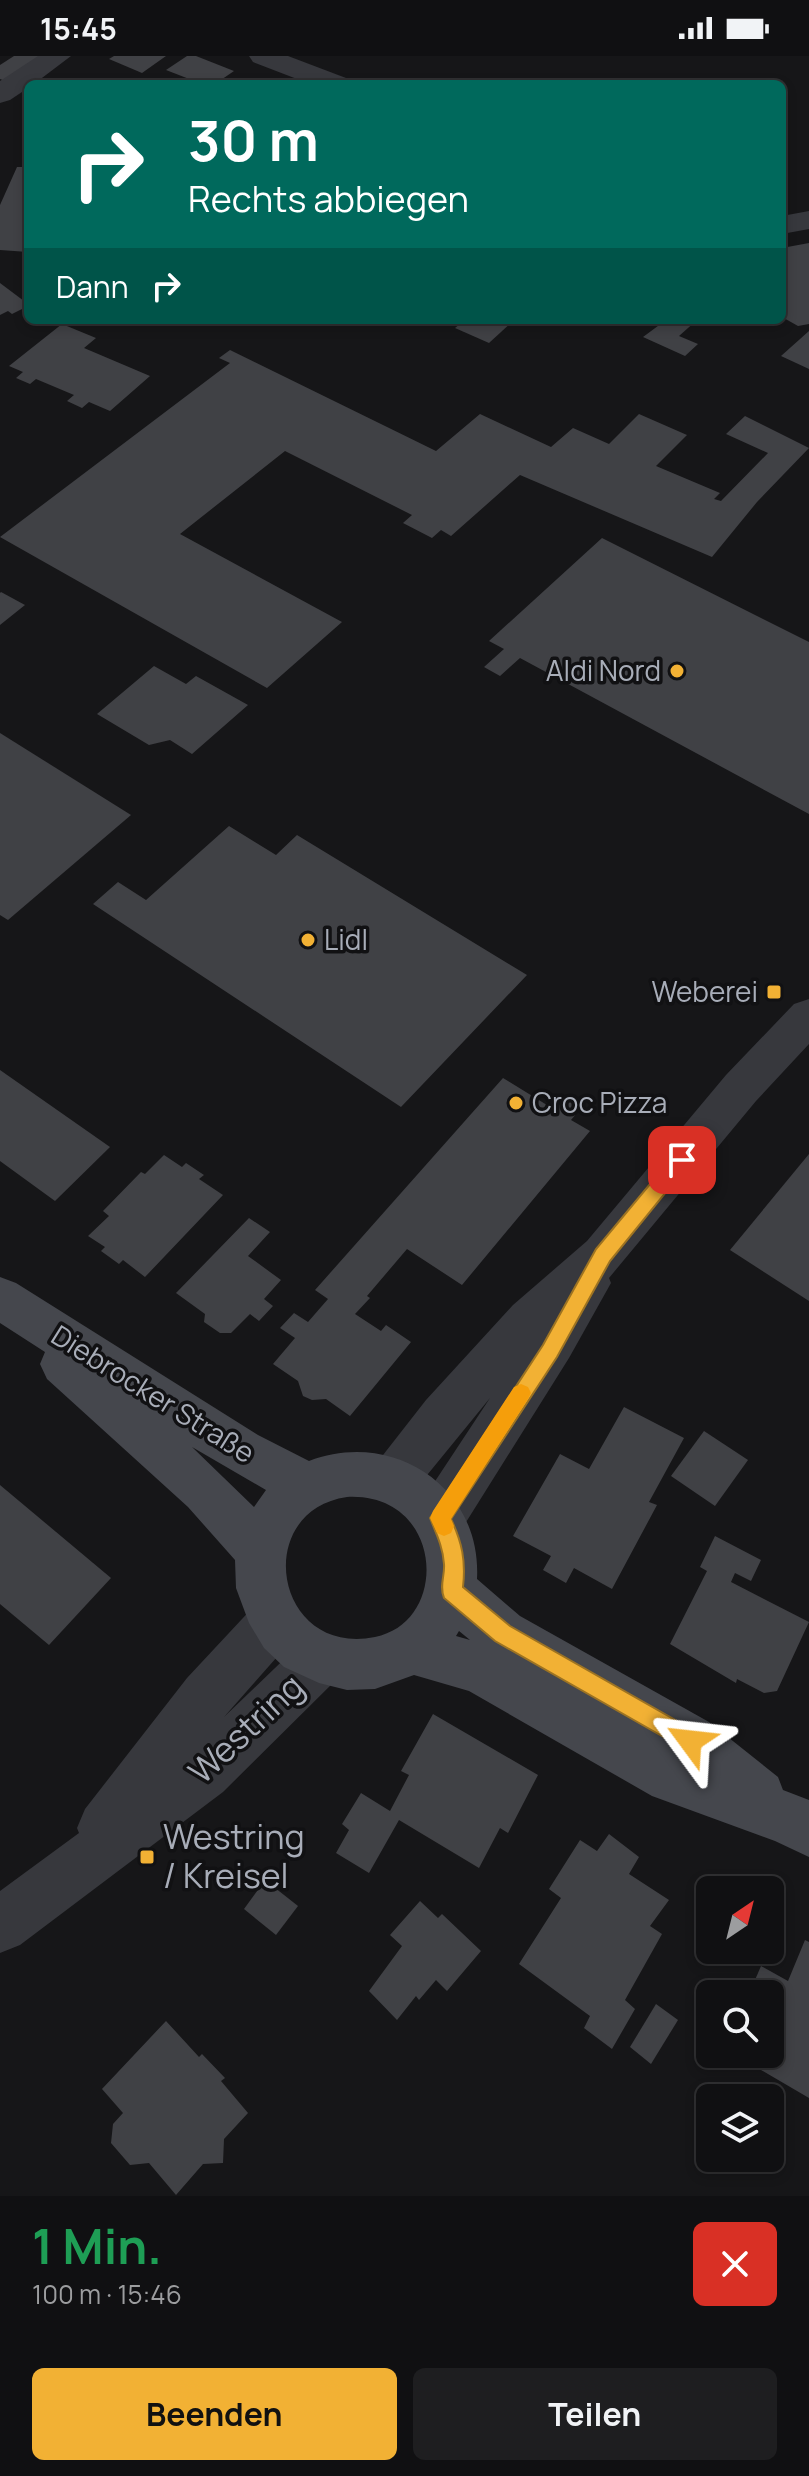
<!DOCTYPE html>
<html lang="de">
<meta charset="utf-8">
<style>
:root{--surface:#101012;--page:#1e1e20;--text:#f1f3f6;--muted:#9c9d9f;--line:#303032;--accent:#f2b134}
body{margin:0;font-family:Manrope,sans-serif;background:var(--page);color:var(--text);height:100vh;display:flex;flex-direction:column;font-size:30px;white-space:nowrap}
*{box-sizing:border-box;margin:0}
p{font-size:26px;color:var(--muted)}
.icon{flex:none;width:44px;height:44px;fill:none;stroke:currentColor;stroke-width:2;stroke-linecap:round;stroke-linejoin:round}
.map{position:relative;height:2140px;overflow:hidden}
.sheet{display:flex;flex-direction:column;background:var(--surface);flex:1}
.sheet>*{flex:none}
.guide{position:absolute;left:24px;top:24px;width:762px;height:244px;border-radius:12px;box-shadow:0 4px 12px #0003,0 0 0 2px var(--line);background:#00695c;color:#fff;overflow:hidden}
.needle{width:52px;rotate:35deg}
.controls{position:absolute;left:696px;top:1820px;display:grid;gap:16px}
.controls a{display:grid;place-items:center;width:88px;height:88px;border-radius:12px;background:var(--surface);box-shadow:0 4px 12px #0003,0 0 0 2px var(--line);font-size:40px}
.pin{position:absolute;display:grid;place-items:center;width:68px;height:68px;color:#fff;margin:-34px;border-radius:16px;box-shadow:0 4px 12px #0006}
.me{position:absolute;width:88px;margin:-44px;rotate:300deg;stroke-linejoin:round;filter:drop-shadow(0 0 6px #0008)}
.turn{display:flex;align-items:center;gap:28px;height:168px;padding:0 32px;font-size:36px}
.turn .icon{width:104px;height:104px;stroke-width:2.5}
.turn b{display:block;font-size:56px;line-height:68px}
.then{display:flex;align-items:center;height:76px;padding:0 32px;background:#0003;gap:16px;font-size:30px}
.round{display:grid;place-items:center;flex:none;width:84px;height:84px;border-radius:12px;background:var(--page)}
.overview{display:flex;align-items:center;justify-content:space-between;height:136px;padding:0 32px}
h1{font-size:48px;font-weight:700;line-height:60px;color:#1e9e55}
.cta{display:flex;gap:16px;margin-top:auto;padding:16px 32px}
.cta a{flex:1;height:92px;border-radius:12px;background:var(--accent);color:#111;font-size:32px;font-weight:700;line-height:92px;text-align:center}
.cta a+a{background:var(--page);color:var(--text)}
.status{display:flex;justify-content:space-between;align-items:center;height:56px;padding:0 40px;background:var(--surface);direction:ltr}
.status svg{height:22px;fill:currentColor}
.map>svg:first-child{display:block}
.building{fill:#404145}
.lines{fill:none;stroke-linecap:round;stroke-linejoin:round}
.minor{fill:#37383d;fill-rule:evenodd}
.tertiary{fill:#37383d;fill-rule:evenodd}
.secondary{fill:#45474d;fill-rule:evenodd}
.route{fill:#f2b134;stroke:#9d7322;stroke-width:2}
.slow{fill:#f59e0b}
.poi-dot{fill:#f2b134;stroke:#111113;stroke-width:3}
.labels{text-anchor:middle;stroke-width:7;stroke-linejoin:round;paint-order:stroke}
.poi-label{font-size:28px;fill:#a8adb8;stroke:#111113;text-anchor:end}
.street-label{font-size:28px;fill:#a8adb8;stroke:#111113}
.near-street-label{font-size:34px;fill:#a8adb8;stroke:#111113}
.near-poi-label{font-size:34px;fill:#a8adb8;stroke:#111113;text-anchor:start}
</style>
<div class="status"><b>15:45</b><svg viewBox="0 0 49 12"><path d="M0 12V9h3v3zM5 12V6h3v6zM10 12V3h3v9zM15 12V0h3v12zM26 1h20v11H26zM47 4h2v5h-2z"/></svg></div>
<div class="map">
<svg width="809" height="2140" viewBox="0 0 809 2140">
<rect width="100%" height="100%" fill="#161618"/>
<!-- building -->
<g class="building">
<path d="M14,0H42L5,25L0,23V9Z"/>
<path d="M114,0H166L142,17L109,3Z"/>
<path d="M187,0H196L234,15L215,28H202L166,14Z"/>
<path d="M28,101V196L0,194V149L17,111H24Z"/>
<path d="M809,187V268L798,270L782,261V192Z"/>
<path d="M0,227L28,248V250L12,258L8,255L0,259Z"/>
<path d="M465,264H514L489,287L455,272Z"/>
<path d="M666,264H697L679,280L698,288L685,300L643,281Z"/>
<path d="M62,268L96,282L84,292L150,320L110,355L89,346L82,352L67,345L74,339L36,323L30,328L16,322L23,316L9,310Z"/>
<path d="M809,275V313L781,300Z"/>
<path d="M230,294L436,395L480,358L551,391L573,372L609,388L639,358L687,379L656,410L720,437L714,443L721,445L768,397L726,378L745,360L809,392L757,446L712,501L520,419L451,480L441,474L432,482L403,467L412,459L285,395L180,478L342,566L267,632L0,481L230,307L219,302Z"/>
<path d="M602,482L809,586V758L520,602L500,620L484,611L504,593L489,585Z"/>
<path d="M1,536L25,549L0,569V537Z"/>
<path d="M154,610L186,628L196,620L248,649L192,698L170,684L149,689L97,658Z"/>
<path d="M0,677L131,759L8,864L0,859Z"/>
<path d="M229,770L276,799L297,779L527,919L401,1051L93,848L118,826L146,844Z"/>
<path d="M0,1014L110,1091L55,1145L0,1105Z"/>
<path d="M503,1022L555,1054L566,1041L582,1051L571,1064L590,1075L462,1229L407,1193L367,1240L370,1242L355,1258L381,1275L386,1269L411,1286L350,1360L326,1343L312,1344L303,1340L298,1325L273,1308L295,1282L280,1272L294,1257L308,1266L328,1243L315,1234Z"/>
<path d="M809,1098V1245L730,1194Z"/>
<path d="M164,1099L182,1111L186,1107L204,1119L199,1123L223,1139L145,1221L123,1204L119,1208L101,1195L105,1191L88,1180L109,1160L103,1155L141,1116L145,1118Z"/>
<path d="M249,1162L270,1176L248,1200L281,1224L264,1243L273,1250L259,1265L250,1258L231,1277H220L204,1266L205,1258L176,1237Z"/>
<path d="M624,1351L684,1382L649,1446L657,1449L612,1533L574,1512L566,1527L543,1514L551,1500L513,1480L560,1398L589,1413Z"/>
<path d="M704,1375L748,1404L715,1450L671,1420Z"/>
<path d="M0,1429L111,1522L49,1589L0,1548Z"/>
<path d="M715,1480L761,1504L751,1525L735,1517L731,1526L809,1566L777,1635L764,1637L737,1623L736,1627L670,1588L707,1515L700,1511Z"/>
<path d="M433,1658L538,1719L508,1777L500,1772L479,1812L399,1764L369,1817L336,1797L349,1774L342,1768L361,1737L390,1755L409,1719L401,1715Z"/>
<path d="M609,1778L639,1801L629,1818L669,1844L650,1870L662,1878L625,1944L635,1953L612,1993L584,1972L590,1960L519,1908L561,1842L549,1833L580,1784L597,1795Z"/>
<path d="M265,1824L298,1850L276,1879L244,1853Z"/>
<path d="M420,1845L438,1862L442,1858L481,1895L447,1935L436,1924L419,1944L416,1940L397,1964L369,1935L402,1890L390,1879Z"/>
<path d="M805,1884L809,1886V2042L761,2014L771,1990L770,1938H749L761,1910L788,1925Z"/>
<path d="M656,1948L678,1964L651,2008L630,1991Z"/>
<path d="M166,1965L199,2001L202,1998L225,2022L221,2025L248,2057L224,2083L223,2107L203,2108L176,2139L149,2107L130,2109L111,2087L113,2068L123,2057L102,2033Z"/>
</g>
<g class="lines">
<!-- minor -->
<g class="minor">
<path d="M38,0H71L34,28H28V32L10,44L0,47V25Z"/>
<path d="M249,0H288L346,22L350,28H310L253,6Z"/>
<path d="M809,155V173L782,178V160Z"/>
</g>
<!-- tertiary -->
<g class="tertiary">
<path d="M809,943V988L756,1045L609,1222L611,1227L569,1302L458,1479L440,1486L422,1479L415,1462L422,1445L490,1342L410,1440L393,1447L376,1440L368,1424L376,1408L426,1344L513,1249L587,1185L726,1019L794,948Z"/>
<path d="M274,1541L292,1548L300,1566L292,1584L224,1661L303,1585L321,1577L339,1585L347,1603L339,1621L223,1736L20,1889L0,1897V1835L79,1777L77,1772L85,1753L187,1622L256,1548Z"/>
</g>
<!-- secondary -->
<path class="secondary" d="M0,1221L16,1227L258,1379L309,1405C393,1373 482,1431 477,1523L520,1560L709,1666L778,1721L783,1734L809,1744V1801L775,1785L652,1740L469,1635L414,1619L375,1633L347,1634L319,1627L284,1611L264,1592L249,1567L236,1532L235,1504L188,1451L47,1323L40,1308L45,1296L0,1267ZM192,1391L266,1434L254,1451ZM347,1441C444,1436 451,1566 375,1581C274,1601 251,1455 347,1441ZM459,1575L470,1584L456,1580Z"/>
</g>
<!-- route -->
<path class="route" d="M682,1096L688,1098L691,1104L688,1109L610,1205L557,1301L451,1463C462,1486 466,1505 463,1531L510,1570L698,1677L701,1685L698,1693L690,1696L495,1585L444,1542C439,1530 445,1520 444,1508C443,1491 436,1477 430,1462L543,1289L596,1193L675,1098Z"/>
<!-- slow -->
<path class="slow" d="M521,1328L528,1331L531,1337L528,1343L451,1463L454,1470L451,1477L444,1480L437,1477L430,1462L433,1455L514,1331Z"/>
<!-- markers -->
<g class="poi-dot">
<circle cx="677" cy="615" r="8"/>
<circle cx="308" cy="884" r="8"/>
<rect x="766" y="928" width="16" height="16" rx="4"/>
<circle cx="516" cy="1047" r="8"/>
<rect x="139" y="1793" width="16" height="16" rx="4"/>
</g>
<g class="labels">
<!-- poi labels -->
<g class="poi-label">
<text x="661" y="625">Aldi Nord</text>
<text x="324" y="894" text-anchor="start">Lidl</text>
<text x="758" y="946">Weberei</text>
<text x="532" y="1057" text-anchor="start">Croc Pizza</text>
</g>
<!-- street labels -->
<g class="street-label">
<text transform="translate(153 1338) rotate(32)" y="10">Diebrocker Straße</text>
</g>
<!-- near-street labels -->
<g class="near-street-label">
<text transform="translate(246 1673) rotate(-43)" y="12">Westring</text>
</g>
<!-- near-poi labels -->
<g class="near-poi-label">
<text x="163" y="1793">Westring<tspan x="163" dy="39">/ Kreisel</tspan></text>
</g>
</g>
</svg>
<div class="controls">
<a><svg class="needle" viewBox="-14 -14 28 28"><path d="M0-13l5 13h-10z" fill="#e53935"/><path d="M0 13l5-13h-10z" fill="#9c9d9f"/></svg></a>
<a><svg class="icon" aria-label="search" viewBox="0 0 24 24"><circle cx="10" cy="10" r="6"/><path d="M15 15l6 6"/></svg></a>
<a><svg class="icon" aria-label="layers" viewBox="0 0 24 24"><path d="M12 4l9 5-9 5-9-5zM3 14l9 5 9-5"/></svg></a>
</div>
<div class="pin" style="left:682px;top:1104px;background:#d93025"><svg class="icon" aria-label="arrive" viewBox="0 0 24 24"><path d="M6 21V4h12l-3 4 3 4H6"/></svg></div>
<svg class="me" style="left:690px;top:1685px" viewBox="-20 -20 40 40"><path d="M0-17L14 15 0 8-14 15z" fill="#f2b134" stroke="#fff" stroke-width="4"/></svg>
<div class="guide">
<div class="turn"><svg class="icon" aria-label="right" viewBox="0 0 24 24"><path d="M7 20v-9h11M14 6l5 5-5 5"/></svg><div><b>30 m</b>Rechts abbiegen</div></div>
<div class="then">Dann<svg class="icon" aria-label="right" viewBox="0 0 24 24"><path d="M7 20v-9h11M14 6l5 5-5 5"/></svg></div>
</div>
</div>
<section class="sheet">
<div class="overview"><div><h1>1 Min.</h1><p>100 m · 15:46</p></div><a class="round" style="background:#d93025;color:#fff"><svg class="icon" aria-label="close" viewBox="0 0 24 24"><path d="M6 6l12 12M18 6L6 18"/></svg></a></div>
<div class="cta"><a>Beenden</a><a>Teilen</a></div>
</section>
